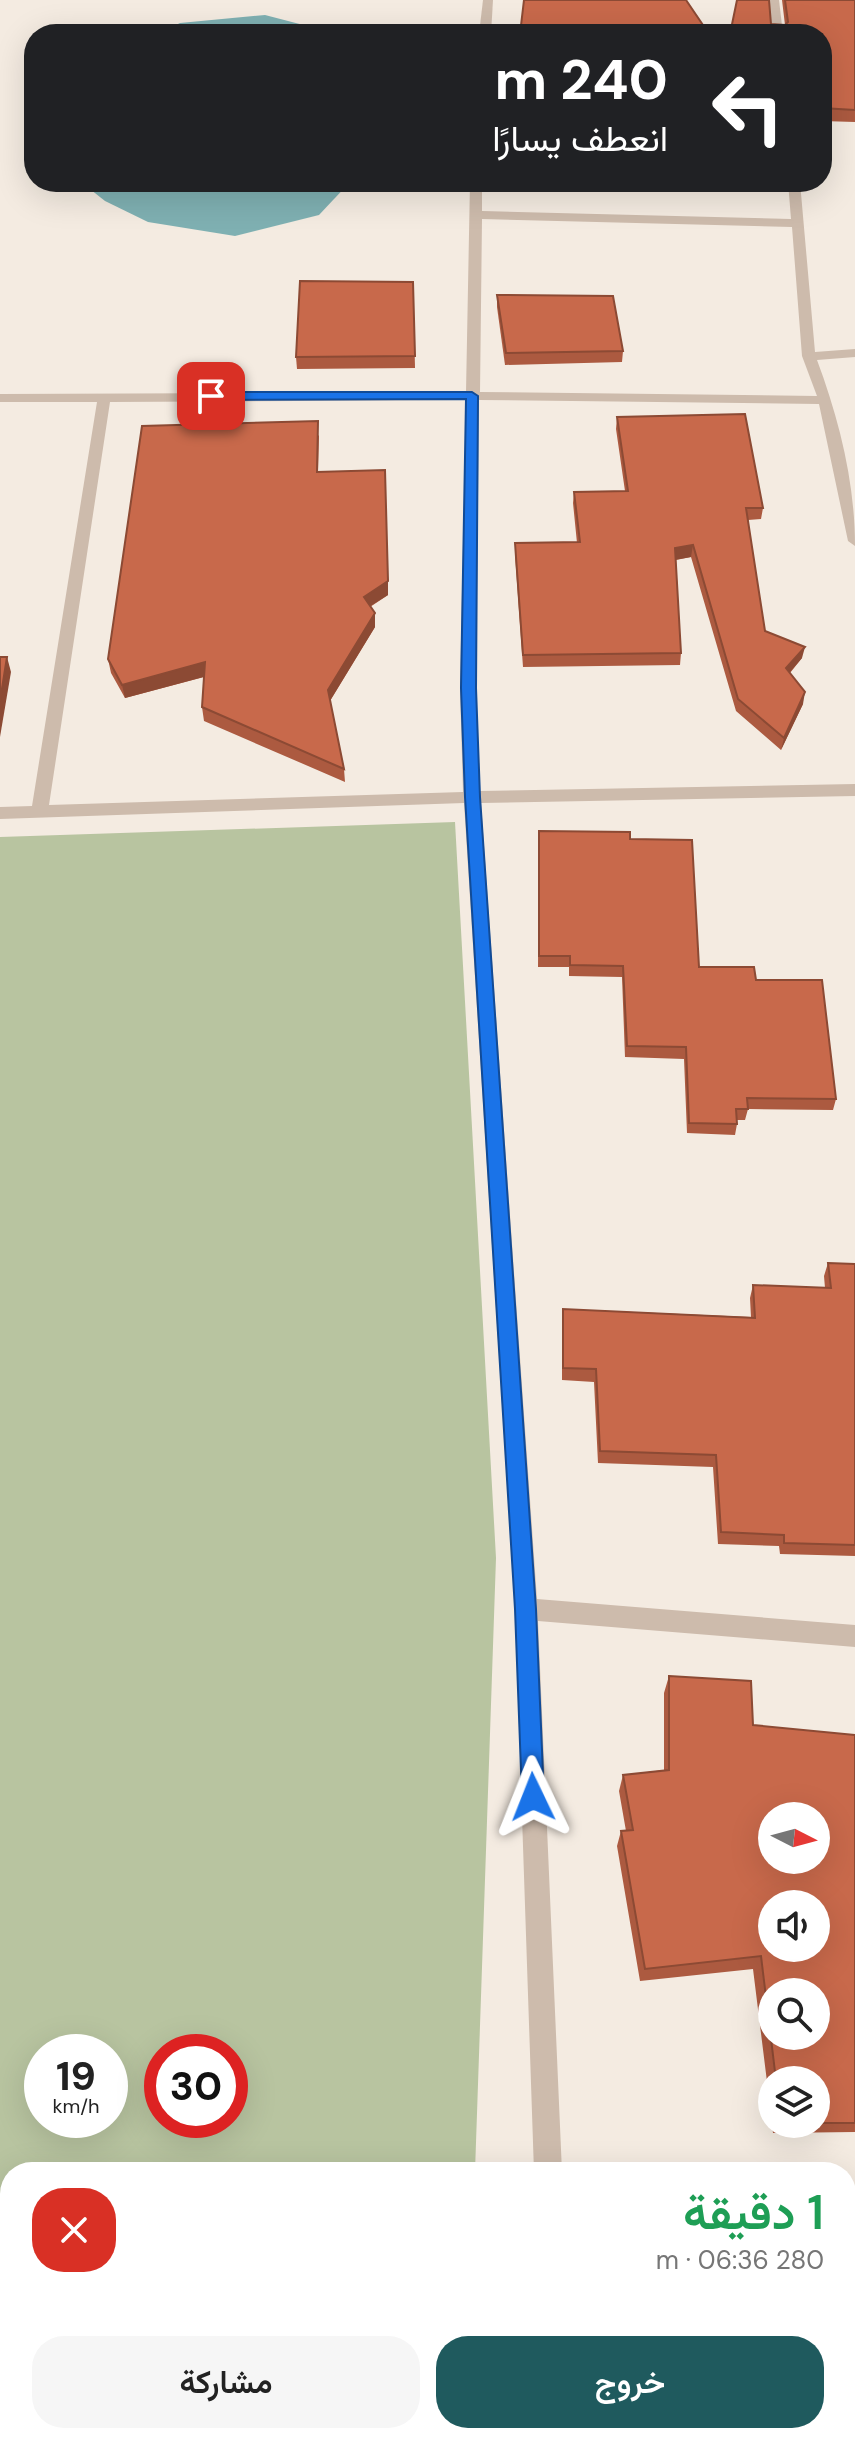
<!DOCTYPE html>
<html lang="ar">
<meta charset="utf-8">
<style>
:root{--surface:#fff;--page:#f6f6f6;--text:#222;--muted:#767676;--accent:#1f5a5e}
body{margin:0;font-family:"DM Sans",Vazirmatn,sans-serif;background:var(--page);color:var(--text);direction:rtl;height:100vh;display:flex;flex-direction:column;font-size:30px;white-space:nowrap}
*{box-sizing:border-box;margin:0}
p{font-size:26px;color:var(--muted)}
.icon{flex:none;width:44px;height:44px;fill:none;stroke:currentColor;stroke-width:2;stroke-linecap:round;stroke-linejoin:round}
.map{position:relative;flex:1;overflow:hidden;direction:ltr}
.drawer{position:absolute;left:0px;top:2162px;width:856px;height:282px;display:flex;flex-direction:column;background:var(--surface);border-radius:32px 32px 0 0;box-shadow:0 8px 32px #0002;direction:rtl}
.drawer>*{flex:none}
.banner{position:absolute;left:24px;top:24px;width:808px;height:168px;border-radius:32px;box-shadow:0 8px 32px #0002;direction:rtl;background:#202124;color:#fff;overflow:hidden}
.needle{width:52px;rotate:96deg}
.buttons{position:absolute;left:758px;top:1802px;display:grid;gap:16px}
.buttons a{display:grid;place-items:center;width:72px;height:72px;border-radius:50%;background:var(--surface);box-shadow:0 8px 32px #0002;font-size:40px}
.speed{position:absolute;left:24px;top:2034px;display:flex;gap:16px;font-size:40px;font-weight:700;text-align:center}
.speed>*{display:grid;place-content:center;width:104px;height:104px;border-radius:50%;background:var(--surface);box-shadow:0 8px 32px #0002;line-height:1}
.speed small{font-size:20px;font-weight:400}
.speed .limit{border:12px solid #d22;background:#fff;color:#111}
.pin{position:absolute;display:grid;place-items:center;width:68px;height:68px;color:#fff;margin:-34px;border-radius:16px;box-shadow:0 4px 12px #0006}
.me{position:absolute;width:88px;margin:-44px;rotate:358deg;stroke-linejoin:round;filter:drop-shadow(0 0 6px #0008)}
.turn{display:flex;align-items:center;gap:28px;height:168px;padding:0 32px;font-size:36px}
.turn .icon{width:104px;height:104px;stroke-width:2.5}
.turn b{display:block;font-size:56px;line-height:68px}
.round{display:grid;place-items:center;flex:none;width:84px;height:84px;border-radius:32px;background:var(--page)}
.summary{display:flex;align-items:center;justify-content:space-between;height:136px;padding:0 32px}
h1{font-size:48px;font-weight:600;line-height:60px;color:#1e9e55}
.primary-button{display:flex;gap:16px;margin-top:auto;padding:16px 32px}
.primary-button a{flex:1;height:92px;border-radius:32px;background:var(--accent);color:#fff;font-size:32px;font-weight:600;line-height:92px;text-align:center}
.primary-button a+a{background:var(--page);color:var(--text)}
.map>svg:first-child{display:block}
.green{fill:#b8c4a0;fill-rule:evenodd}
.water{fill:#7fb0b2}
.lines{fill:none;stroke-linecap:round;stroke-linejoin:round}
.minor{fill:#cdbbac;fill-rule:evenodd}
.wall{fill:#ac5a40}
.shaded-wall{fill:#8c4a34}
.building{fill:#c8694b;stroke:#8c4a34;stroke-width:2;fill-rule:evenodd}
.route{fill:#1a73e8;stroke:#114b97;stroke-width:2}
</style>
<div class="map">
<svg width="855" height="2443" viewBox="0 0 855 2443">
<rect width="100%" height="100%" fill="#f4ebe1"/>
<!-- green -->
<path class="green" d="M455,822L496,1558L475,2172H10V2258L0,2259V837ZM42,2052H110V2120H42ZM162,2052H230V2120H162Z"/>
<!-- water -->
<g class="water">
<path d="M265,15L338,34H157L180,23Z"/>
<path d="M81,182H350L319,215L235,236L148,222L105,201Z"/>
</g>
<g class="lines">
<!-- minor -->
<g class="minor">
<path d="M483,0H493L491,34H479Z"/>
<path d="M769,0H779L783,34H771Z"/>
<path d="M470,182H482V211L791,219L788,182H800L815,352L855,349V357L817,360C839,419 855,482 855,546L848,541L819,404L479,400L476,688L480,791L855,784V796L481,803L537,1599L855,1625V1647L538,1621L562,2172H534L515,1609L464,803L0,819V807L32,806L97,402H0V394L466,392ZM482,219L792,227L802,356L817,396L480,392ZM466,400L460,688L463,792L49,805L110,402Z"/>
<rect x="846" y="2320" width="9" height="28"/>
<rect x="0" y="2328" width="10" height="28"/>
<rect x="545" y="2434" width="30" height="9"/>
</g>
</g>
<!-- wall -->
<g class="wall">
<path d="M782,0H855V122L822,121V34L771,24L785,25Z"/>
<path d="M413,282L415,368L297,369L296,357Z"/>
<path d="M497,295L623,351L622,362L505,365L497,307Z"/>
<path d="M617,417L763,508L761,519L748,520L765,631L802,658L790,673L803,704L781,750L736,711L691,557L676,560L681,653L680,665L523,667L515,555V543H577L573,503L574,492L625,491L616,429Z"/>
<path d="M319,435L318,471L388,595L370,607L375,613V627L330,701L344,769L345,782L204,721L202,707L204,677L125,698L111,673L108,659Z"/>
<path d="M539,831L630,839L699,967L756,980L836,1099L833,1110L748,1109L745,1120H737V1124L735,1135L687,1133L684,1059L625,1057L622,977L569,976V967H538Z"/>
<path d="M828,1263L855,1264V1556L780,1554L779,1546L718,1544L713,1467L598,1463L594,1382L562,1380V1322L563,1309L751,1317L750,1298L753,1285L825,1288L824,1276Z"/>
<path d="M669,1676L753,1725L855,1735V2132L773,2133L772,2124H816V2080H772V2122L753,1969L640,1981L617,1846L621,1831H626L619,1791L623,1775L664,1770V1693Z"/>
</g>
<!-- shaded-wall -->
<g class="shaded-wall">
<path d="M693,545L691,557L674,560L675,548Z"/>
<path d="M388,581V595L364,610V597Z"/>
<path d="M375,613V627L328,704V690Z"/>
<path d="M805,647L802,658L783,680L786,668Z"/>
<path d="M7,657L11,672L0,737V701Z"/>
<path d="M205,662L207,676L125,698L122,685Z"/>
<path d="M805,692L803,704L781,750L784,738Z"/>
</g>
<!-- building -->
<g class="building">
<path d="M524,0H686L709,34H520Z"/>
<path d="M737,0H769L771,24L785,25L788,22L785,0H855V110L822,108V34H730Z"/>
<path d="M300,281L413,282L415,356L296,357Z"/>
<path d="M497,295L613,296L623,351L506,353Z"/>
<path d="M745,414L763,508H746L765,631L805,647L786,668L805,692L784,738L738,699L693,545L675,548L681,653L523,655L515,543L580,542L574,492L628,491L617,417Z"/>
<path d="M318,421L317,472L385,470L388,581L364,597L375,613L328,690L344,769L202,707L205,662L122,685L108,659L142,426Z"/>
<path d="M0,657H7L0,701Z"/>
<path d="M539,831L630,832V839L692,840L699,967H754L756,980H822L836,1099L747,1098L748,1109H736L737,1124L689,1123L686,1047L627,1046L623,966L570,965V956H539Z"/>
<path d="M828,1263L855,1264V1545L784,1543V1535L721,1532L716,1455L600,1451L596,1369L563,1368V1309L755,1318L753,1285L831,1288Z"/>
<path d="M669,1676L751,1681L753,1725L855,1735V2123H816V2080H776L761,1956L645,1969L621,1831L633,1830L623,1775L669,1770ZM772,1816H816V1860H772ZM772,1904H816V1948H772ZM772,1992H816V2036H772Z"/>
</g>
<!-- route -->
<path class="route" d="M472,392L478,396L476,688L480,797L536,1609L544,1797L541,1805L533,1808L525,1805L522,1797L515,1609L465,797L461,688L466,399L211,400L205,396L211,392Z"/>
</svg>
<div class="buttons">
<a><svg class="needle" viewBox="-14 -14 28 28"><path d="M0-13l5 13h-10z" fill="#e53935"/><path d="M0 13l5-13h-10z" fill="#767676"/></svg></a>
<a><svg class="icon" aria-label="sound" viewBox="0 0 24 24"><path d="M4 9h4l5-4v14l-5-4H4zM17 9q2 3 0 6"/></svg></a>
<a><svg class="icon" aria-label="search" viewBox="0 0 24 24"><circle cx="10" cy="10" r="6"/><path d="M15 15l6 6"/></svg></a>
<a><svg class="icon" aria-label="layers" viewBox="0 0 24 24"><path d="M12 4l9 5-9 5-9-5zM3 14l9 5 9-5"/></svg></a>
</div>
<div class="speed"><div>19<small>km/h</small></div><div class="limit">30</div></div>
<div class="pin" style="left:211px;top:396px;background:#d93025"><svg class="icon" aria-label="arrive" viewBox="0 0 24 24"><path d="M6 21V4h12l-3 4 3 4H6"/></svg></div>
<svg class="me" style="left:533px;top:1797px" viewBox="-20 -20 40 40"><path d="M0-17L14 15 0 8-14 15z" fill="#1a73e8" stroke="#fff" stroke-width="4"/></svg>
<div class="banner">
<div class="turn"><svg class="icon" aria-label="left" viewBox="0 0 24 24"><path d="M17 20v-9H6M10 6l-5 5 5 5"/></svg><div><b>240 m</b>انعطف يسارًا</div></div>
</div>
<section class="drawer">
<div class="summary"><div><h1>1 دقيقة</h1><p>280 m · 06:36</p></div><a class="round" style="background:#d93025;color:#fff"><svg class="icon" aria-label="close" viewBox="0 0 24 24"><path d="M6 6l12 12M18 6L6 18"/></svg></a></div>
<div class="primary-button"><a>خروج</a><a>مشاركة</a></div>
</section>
</div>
